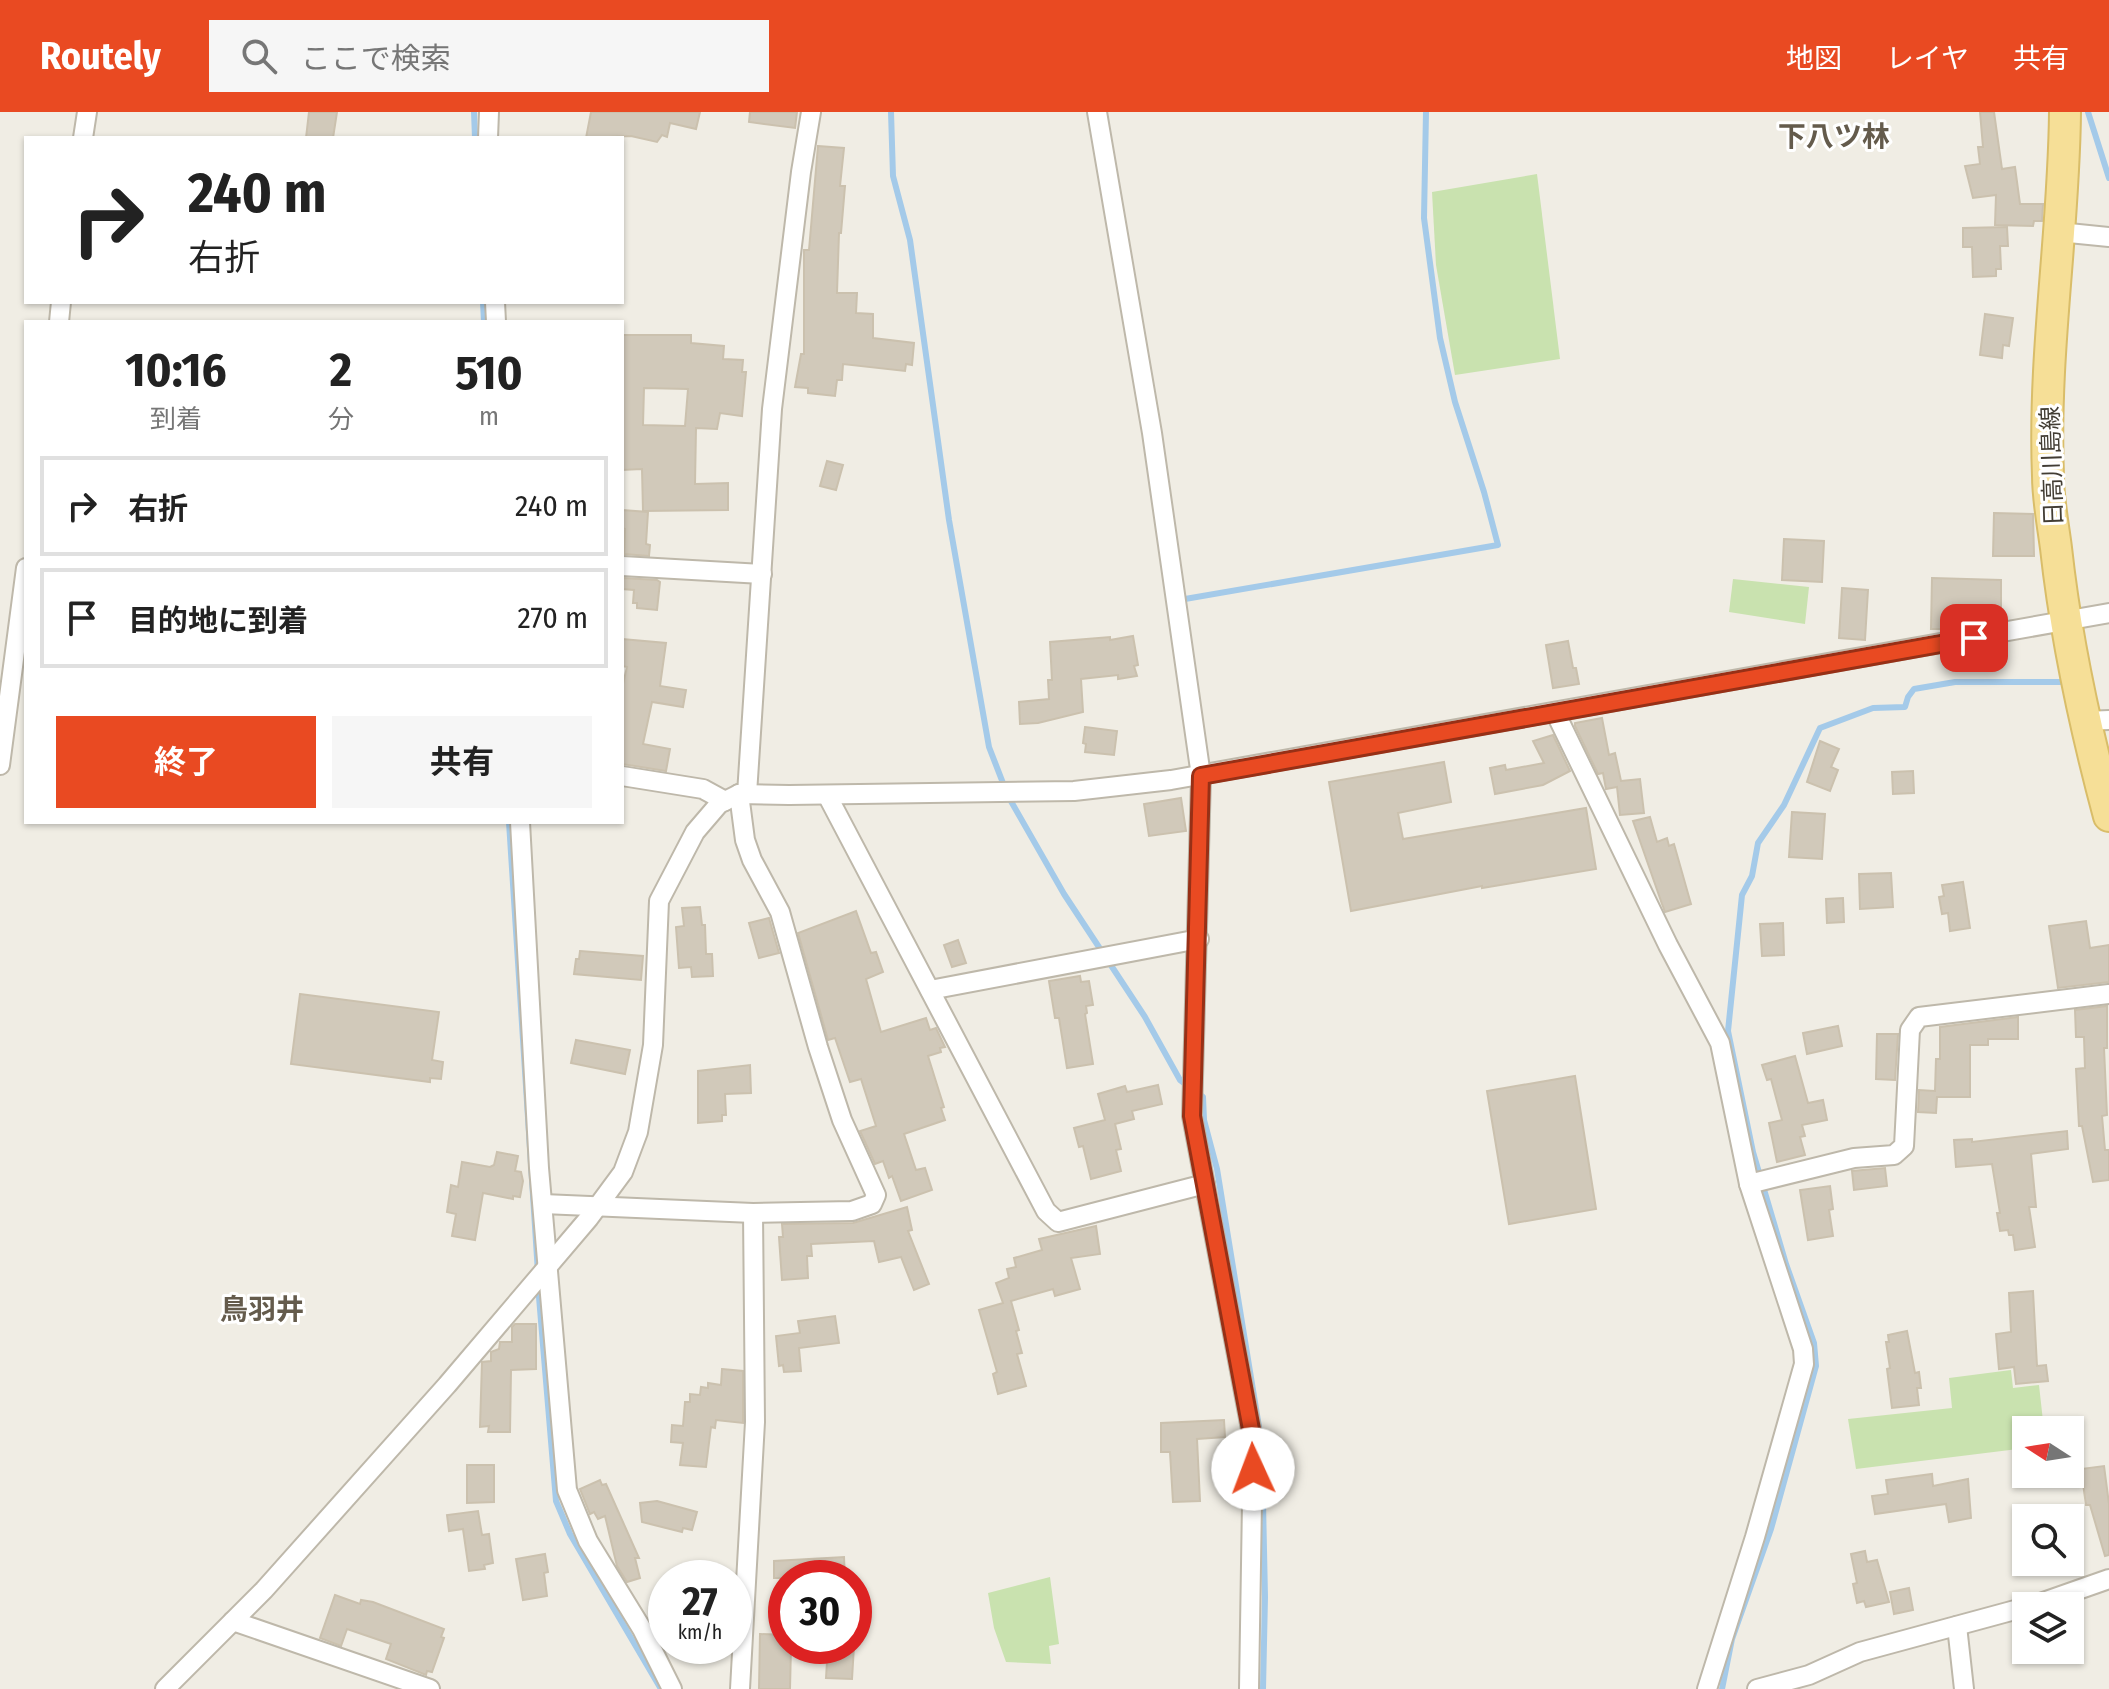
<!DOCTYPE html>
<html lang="ja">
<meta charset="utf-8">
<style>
:root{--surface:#fff;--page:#f6f6f6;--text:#222;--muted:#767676;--line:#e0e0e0;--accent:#e94a22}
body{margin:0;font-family:"Fira Sans Condensed","Noto Sans JP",sans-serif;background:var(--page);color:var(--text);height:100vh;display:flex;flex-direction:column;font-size:30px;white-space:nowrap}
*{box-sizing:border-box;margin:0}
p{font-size:26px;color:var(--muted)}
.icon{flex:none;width:44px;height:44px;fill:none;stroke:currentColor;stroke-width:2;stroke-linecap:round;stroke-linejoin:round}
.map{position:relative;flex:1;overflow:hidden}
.details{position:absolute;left:24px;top:208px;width:600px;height:504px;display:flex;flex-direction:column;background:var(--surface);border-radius:0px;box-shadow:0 2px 6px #0004}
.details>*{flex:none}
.hud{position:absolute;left:24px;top:24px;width:600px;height:168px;border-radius:0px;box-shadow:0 2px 6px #0004;background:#fff;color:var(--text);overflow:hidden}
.needle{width:52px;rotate:282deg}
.fabs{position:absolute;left:2012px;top:1304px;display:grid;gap:16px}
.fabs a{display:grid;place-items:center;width:72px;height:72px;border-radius:0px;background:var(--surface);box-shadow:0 2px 6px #0004;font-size:40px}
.speed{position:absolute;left:648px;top:1448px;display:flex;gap:16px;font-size:40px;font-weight:700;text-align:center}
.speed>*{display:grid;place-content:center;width:104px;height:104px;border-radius:50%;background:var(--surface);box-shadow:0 2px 6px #0004;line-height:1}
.speed small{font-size:20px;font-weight:400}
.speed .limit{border:12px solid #d22;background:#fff;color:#111}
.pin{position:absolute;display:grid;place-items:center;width:68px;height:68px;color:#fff;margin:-34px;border-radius:16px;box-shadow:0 4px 12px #0006}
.me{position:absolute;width:88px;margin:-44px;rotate:358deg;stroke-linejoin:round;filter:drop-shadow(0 0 6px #0008)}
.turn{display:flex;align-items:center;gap:28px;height:168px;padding:0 32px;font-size:36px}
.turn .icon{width:104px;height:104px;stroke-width:2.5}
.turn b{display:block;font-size:56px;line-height:68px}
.eta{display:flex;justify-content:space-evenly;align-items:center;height:136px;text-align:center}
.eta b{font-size:48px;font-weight:700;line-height:56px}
.action{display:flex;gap:16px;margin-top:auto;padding:16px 32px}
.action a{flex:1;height:92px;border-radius:0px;background:var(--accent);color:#fff;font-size:32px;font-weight:700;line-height:92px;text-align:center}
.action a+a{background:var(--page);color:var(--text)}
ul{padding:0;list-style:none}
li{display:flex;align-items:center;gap:24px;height:100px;margin:0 16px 12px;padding:0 16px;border:4px solid var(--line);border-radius:0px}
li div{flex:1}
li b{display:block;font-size:30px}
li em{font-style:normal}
header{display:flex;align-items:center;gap:48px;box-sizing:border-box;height:112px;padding:0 40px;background:var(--accent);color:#fff}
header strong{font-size:38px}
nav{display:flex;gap:44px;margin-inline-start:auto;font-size:28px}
.search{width:560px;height:72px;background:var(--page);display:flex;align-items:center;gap:20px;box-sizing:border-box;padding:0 28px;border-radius:0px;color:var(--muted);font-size:30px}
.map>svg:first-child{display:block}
.green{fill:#c9e2af}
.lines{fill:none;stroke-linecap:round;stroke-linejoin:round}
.stream{stroke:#a4cae9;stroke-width:6}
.building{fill:#d1c9ba;stroke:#cbc1ae;stroke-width:2;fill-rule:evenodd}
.minor-casing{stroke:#beb8aa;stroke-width:22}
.primary-casing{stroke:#d9bd69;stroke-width:34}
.minor{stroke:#fff;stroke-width:18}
.primary{stroke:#f6df97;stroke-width:30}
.route-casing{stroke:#973016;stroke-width:20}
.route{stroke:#e94a22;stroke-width:14}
.labels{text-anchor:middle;stroke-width:6;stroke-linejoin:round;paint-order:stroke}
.street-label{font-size:24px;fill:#423d34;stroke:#fff}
.quarter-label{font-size:28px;font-weight:bold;fill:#645b4c;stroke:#fff}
</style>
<header>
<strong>Routely</strong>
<div class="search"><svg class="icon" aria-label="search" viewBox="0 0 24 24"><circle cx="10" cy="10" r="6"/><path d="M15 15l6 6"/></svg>ここで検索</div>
<nav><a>地図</a><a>レイヤ</a><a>共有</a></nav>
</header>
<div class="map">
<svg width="2109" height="1577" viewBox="0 0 2109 1577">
<rect width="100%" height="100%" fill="#f0ede4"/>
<!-- green -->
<g class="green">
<path d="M1537,62L1560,247L1455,263L1436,153L1432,80Z"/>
<path d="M1733,467L1809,475L1805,512L1729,500Z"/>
<path d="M2011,1258L2013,1276L2039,1273L2044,1318H2026V1336L1856,1357L1848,1307L1952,1296L1949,1266Z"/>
<path d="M1050,1465L1059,1532L1049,1534L1051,1552L1006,1550L994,1516L988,1481Z"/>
</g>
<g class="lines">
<!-- stream -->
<g class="stream">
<path d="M474,0L475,26"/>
<path d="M891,0L893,64L910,128L949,408L989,635L1008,684L1064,782L1145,905L1180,968L1203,985L1204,1008L1217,1057L1261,1327"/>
<path d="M2088,0L2109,66"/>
<path d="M483,190L484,210"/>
<path d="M1185,487L1498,433L1484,380L1455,290L1440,226L1424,106L1426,0"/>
<path d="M509,710L538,1161"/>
<path d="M538,1173L556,1389L570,1422L661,1577"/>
<path d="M1262,1343L1265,1485L1263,1577"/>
<path d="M1722,1577L1732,1527L1771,1417L1816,1254L1814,1231L1786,1152L1753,1040L1728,919L1742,783L1752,764L1758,731L1784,693L1820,616L1873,596L1905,595L1908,585L1914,577L1955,570H2062"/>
</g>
</g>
<!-- building -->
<g class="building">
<path d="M309,0H337L333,26H306Z"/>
<path d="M591,0H700L696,17L670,11L667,25L662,23L657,30L631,24L586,26Z"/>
<path d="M750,0H797L795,16L749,10Z"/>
<path d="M1980,0H1994L2002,57L2015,55L2020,92H2043L2042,109H2034L2033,114L1995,113L1996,83L1973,86L1965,54L1980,52L1978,35H1983Z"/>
<path d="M818,34L844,36L840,74H845L841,121H839L837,181H857L856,201L873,202V226L914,231L912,253L906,252L905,259L843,252L842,268H837L835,284L808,281V276L795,275L801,242H804V138H809Z"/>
<path d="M2007,115L2008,134H2000L2001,157H1996V164L1973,165L1972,135H1963V116Z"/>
<path d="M1985,202L2013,206L2009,234L2003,233L2002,246L1980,243Z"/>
<path d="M622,223H691V231L724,234L723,247L743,248L742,260H746L742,304L720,301L717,317L696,316L695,372L728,371V398L643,399L642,357L622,358ZM644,276L688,277L685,314L643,313Z"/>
<path d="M827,349L843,353L836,378L820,374Z"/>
<path d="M622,398L648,400L646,432L650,433L649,444L624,442L625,417L622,416Z"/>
<path d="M1994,401L2033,402L2034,444H1993Z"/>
<path d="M1784,427L1824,429L1822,470L1782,468Z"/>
<path d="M623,466L657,468L660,470L657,498L637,496V491H633L634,478L622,477Z"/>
<path d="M1932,466L2001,468V497H1996L1995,509L1950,507V517H1931Z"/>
<path d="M1842,476L1868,478L1865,528L1839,526Z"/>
<path d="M1133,524L1138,553L1134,554L1137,564L1118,567V563L1081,567L1083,600L1038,611L1020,612L1019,590L1049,587L1048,568H1052L1050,530L1110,525V528Z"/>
<path d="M622,527L666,531L660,574L686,578L683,595L652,590L643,632L670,637L666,659L622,652V576L627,555L622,554Z"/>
<path d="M1568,529L1573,556H1576L1579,572L1553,576L1546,533Z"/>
<path d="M1602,606L1609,643L1615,641L1621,669L1640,667L1644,701L1620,703L1617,675L1606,677L1603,661L1598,662L1575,614V611Z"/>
<path d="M1085,615L1117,619L1114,643L1085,640L1086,632L1083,631Z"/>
<path d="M1553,623L1570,659L1543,673L1495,682L1490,656L1505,653L1506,658L1544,651L1533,629Z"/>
<path d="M1820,629L1839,637L1831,655L1838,658L1830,679L1807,670Z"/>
<path d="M1444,650L1451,690L1398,701L1403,727L1586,696L1596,757L1482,776V774L1351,799L1329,670Z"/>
<path d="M1913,659L1914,681L1893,682L1892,660Z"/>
<path d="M1181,686L1186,719L1149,724L1144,692Z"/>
<path d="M1792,700L1825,702L1822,747L1789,745Z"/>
<path d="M1650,705L1657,730L1667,726L1669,734L1674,732L1691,792L1665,800L1662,792L1633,709Z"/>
<path d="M1891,761L1893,795L1860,797L1859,762Z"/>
<path d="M1963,770L1970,816L1950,819L1948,801L1942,802L1939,785L1944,784L1942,773Z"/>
<path d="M1843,786L1844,810L1827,811L1826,787Z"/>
<path d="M700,795L702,813H705L706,842H712L713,864L692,865L691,855L679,856L676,815L684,814L682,796Z"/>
<path d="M856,799L871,841L876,840L883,860L866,867L881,920L926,906L930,918L936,916L945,935L940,936L941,940L928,944L944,995L941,996L945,1008L904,1022L916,1058L925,1056L932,1078L901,1089L892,1064L889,1066L883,1049L875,1052L860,1019L876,1014L861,967L850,970L835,926L828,928L798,821Z"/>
<path d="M769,806L779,841L759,846L749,811Z"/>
<path d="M2086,809L2090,836L2109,833V870L2058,876L2049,814Z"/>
<path d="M1783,811L1784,843L1762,844L1760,812Z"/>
<path d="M958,828L966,851L952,855L944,833Z"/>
<path d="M580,839L643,844L641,868L574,862L576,847H579Z"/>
<path d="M1080,864L1081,870L1089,869L1093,893L1086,894L1087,901L1085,902L1093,952L1067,956L1059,906H1055L1049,869Z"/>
<path d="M300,882L439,900L432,948L443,950L441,967L430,966V970L291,952Z"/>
<path d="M2107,894V936H2104L2107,1003L2102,1004L2105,1038H2109V1068L2093,1070L2082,1014H2079L2076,957L2085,956L2084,925H2076L2075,898Z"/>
<path d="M2018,905V927H1988V933H1970V985H1937L1936,1001L1918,1000L1919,978L1935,979L1936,947H1940V915Z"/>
<path d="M1838,914L1842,934L1807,942L1803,921Z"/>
<path d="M1877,922H1898L1895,968L1876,967Z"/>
<path d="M576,928L630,938L625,962L571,951Z"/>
<path d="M1795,944L1808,991L1823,988L1827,1008L1802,1013L1805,1024L1800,1025L1805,1043L1777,1050L1769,1011L1782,1008L1771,967L1767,968L1762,953Z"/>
<path d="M750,953L751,981L725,982L726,1003H722V1009L698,1011V959Z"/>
<path d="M1575,964L1596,1097L1509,1112L1487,979Z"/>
<path d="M1158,973L1162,992L1132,999L1134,1007L1115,1012L1121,1037L1116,1038L1121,1059L1091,1067L1083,1034L1079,1035L1074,1016L1105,1008L1098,982L1125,974L1127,980Z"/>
<path d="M2067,1019L2068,1037L2031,1042L2036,1095H2029L2035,1135L2015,1138L2013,1123H2009L2008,1118L2000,1119L1997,1101H2000L1992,1052L1956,1055L1954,1028L1972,1027V1030Z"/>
<path d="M497,1040L518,1044L515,1059L521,1060L523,1069L520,1085L513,1084V1087L483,1081L475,1128L452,1124L456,1102L447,1100L451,1073L458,1075L462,1050L490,1055L494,1053Z"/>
<path d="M1885,1056L1887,1074L1854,1078L1852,1059Z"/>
<path d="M1830,1074L1833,1097L1829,1098L1833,1124L1808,1128L1800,1078Z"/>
<path d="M907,1095L912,1118L908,1119L929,1172L914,1178L901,1145L879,1150L874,1129L811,1132L812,1144H807L808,1166L782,1168L779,1125H783L782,1112L853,1111Z"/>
<path d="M1096,1114L1100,1142L1071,1146L1080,1177L1055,1184L1053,1177L1011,1189L1019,1218L1016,1219L1022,1241L1017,1242L1026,1274L998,1282L993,1262L997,1260L979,1198L1003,1191L996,1171L1009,1166L1007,1157L1016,1155L1014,1146L1042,1138L1039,1127Z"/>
<path d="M2033,1179L2037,1254L2046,1253L2048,1269L2016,1272L2014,1255L1999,1257L1996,1222L2011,1220L2009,1181Z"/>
<path d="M835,1204L839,1231L799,1236L801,1259L784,1260L783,1253L779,1254L776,1224L800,1221L798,1209Z"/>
<path d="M515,1212H536V1257L511,1258L510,1320H488L489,1314L480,1315L482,1250L491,1249V1240L499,1237L500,1230H512V1215Z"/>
<path d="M1907,1219L1915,1261L1919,1260L1921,1276H1917L1919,1293L1892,1296L1887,1257L1890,1256L1886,1230H1889L1888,1223Z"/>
<path d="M722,1257L743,1259V1311L716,1308L715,1316L711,1315L706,1355L680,1353L683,1331L671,1330L672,1313L683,1314L685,1290H690V1282L700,1283L701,1275L708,1276V1271L721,1273Z"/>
<path d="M1224,1308L1225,1325L1197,1327L1200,1389L1173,1390L1170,1340H1161V1311Z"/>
<path d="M467,1353H494V1390L467,1391Z"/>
<path d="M2104,1354L2109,1392V1443L2105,1444L2090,1393H2086L2081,1357Z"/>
<path d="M1932,1362L1933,1374L1968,1367L1971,1406L1949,1410L1946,1392L1875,1402L1872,1384L1888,1382L1886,1368Z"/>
<path d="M600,1368L602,1373L606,1372L639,1446H635L640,1466L627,1470L617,1454L605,1404L598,1407L594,1400L590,1402L580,1377Z"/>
<path d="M657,1389L697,1400L692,1418L683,1416L682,1420L642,1410L640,1391Z"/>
<path d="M478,1399L482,1423L489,1422L493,1451L484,1453L485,1457L469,1459L463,1417L449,1419L447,1403Z"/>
<path d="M1865,1439L1867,1450L1877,1448L1889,1490L1866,1495L1864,1489L1857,1491L1853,1472L1857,1471L1851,1442Z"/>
<path d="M545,1442L548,1460L544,1461L547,1484L523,1488L516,1447Z"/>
<path d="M844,1445L845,1466H774V1449Z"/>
<path d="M1909,1476L1913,1498L1894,1502L1890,1480Z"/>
<path d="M335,1483L360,1492L361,1488L373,1490L444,1517L441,1525L444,1526L432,1560L427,1559L426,1563L386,1547L391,1532L347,1517L341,1534L320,1526Z"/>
<path d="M760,1522L786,1523V1534H791L790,1577H759Z"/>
<path d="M828,1534H854L852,1567L826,1566Z"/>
</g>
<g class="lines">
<defs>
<g id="minor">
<path d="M1097,0L1152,321L1201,664L1192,1004L1253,1328L1249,1577"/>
<path d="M83,26L87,0"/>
<path d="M488,26L489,0"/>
<path d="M2059,120L2109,125"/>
<path d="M495,190L496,210"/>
<path d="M59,210L61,190"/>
<path d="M622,454L762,462"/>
<path d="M1555,600L1668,833L1720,931L1749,1072L1803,1237L1804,1252L1755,1425L1707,1577"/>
<path d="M2085,609L2109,608"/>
<path d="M0,653L26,456"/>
<path d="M622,664L703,677L725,689"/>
<path d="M747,682L772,297L801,60L811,0"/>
<path d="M827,683L1046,1099L1058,1110L1205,1072"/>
<path d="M520,710L539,1056L567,1378L588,1429L642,1517L672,1577"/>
<path d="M930,878L1199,827"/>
<path d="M1749,1072L1854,1046L1894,1043L1904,1034L1910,918L1919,905L2109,882"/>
<path d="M543,1092L753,1101L852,1099L872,1092L876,1083L842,1008L818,935L780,800L752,748L745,728L739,682"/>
<path d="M2032,1494L2109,1467"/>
<path d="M233,1509L430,1577"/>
<path d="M1957,1514L1964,1577"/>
<path d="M165,1577L264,1478L447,1273L589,1106L623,1060L638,1020L653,933L659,789L695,720L719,692L739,682L789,683L1074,679L1171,668L2109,501"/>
<path d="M740,1577L755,1310L753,1101"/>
<path d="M1757,1577L1809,1563L1860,1540L2026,1495"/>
</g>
<path id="primary" d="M2065,0C2064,121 2043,242 2048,364C2048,388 2053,412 2056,436C2066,527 2085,615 2109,704"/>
</defs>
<!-- minor casing -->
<use href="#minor" class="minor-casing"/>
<!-- primary casing -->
<use href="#primary" class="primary-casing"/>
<!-- minor -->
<use href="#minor" class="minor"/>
<!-- primary -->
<use href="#primary" class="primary"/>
</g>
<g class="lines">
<defs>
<path id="route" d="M1253,1357V1328L1192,1004L1201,664L1974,526"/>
</defs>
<!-- route casing -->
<use href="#route" class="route-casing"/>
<!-- route -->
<use href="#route" class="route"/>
</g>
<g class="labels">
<!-- street labels -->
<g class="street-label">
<text transform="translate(2052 354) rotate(-92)" y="8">日高川島線</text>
</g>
<!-- quarter labels -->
<g class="quarter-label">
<text x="1834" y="34">下八ツ林</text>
<text x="262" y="1207">鳥羽井</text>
</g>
</g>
</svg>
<div class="fabs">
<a><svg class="needle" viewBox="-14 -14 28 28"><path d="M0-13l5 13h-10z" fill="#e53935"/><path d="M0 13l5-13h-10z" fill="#767676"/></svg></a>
<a><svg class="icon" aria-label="search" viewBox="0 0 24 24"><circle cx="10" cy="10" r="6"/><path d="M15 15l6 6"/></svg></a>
<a><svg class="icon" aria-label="layers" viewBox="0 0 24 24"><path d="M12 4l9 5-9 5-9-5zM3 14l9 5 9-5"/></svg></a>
</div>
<div class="speed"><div>27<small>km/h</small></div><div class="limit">30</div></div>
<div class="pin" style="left:1974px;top:526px;background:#d93025"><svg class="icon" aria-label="arrive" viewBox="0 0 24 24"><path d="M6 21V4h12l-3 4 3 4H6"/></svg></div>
<svg class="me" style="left:1253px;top:1357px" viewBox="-20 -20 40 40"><circle r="19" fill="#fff"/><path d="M0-13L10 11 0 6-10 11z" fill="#e94a22"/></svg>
<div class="hud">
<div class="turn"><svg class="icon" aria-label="right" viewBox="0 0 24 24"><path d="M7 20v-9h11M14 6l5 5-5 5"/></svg><div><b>240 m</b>右折</div></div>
</div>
<section class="details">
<div class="eta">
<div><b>10:16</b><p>到着</p></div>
<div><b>2</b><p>分</p></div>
<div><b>510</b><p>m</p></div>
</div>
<ul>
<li><svg class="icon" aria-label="right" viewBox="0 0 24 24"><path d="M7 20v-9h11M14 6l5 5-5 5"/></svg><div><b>右折</b></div><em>240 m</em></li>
<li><svg class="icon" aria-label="arrive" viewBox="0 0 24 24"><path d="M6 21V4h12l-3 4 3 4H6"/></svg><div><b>目的地に到着</b></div><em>270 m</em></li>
</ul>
<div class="action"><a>終了</a><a>共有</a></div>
</section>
</div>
